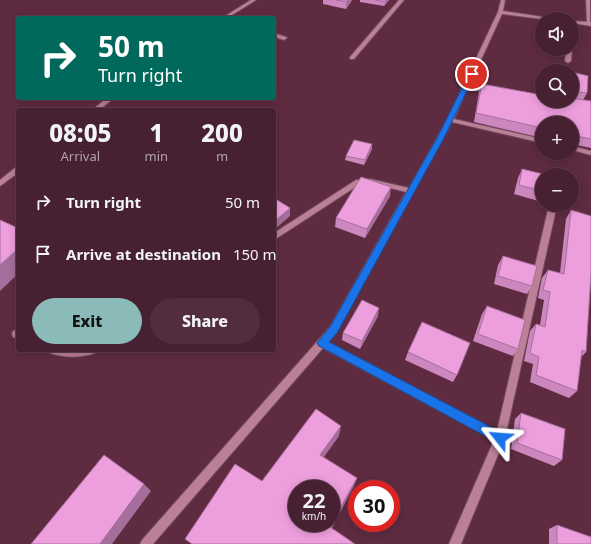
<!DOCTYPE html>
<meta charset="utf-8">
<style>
:root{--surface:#472031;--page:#512d3d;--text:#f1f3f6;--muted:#b0a3ab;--line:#5f3e4d;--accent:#8bbbb9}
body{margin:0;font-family:"Noto Sans",sans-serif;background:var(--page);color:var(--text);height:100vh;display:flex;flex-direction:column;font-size:15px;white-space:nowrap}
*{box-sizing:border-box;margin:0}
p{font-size:13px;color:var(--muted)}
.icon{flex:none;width:22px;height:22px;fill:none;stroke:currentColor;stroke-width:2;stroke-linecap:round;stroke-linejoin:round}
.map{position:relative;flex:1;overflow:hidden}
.side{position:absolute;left:16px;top:108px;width:260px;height:244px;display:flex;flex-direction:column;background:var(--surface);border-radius:4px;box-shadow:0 2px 10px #0003,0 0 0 1px var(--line)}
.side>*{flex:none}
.guide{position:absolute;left:16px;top:16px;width:260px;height:84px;border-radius:4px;box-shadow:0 2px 10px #0003,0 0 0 1px var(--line);background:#00695c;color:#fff;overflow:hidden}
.tools{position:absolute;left:535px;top:12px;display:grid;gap:8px}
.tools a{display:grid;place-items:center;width:44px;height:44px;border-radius:50%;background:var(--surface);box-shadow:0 2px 10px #0003,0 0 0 1px var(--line);font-size:20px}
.speed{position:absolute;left:288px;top:480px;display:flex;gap:8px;font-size:20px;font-weight:700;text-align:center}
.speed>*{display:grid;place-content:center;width:52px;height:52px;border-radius:50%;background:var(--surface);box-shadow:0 2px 10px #0003,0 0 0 1px var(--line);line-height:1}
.speed small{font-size:10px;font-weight:400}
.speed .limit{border:6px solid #d22;background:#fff;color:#111}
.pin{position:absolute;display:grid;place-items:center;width:34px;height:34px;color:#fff;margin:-17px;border:2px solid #fff;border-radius:50%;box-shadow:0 1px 4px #0007}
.me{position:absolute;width:44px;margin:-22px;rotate:298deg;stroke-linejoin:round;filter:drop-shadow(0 0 3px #0008)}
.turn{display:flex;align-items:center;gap:14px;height:84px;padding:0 16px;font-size:18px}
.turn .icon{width:52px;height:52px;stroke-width:2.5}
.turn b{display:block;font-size:28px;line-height:34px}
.eta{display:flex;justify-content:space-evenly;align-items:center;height:68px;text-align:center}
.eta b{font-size:24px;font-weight:800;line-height:28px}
.action{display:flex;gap:8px;margin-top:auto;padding:8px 16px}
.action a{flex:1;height:46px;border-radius:24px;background:var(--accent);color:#111;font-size:16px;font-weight:800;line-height:46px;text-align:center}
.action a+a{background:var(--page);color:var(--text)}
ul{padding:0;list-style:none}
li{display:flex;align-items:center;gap:12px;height:52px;padding:0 16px}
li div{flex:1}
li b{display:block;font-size:15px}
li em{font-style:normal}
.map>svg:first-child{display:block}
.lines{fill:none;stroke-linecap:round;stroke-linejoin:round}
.service-casing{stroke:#714a5d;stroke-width:2}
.minor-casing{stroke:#714a5d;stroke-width:2}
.service{fill:#bb7f96;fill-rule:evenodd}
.minor{fill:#bb7f96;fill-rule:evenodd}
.wall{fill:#cc88be}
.shaded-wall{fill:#a66f9b}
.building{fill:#ed9edd;stroke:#a66f9b;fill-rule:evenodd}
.route{fill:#1a73e8;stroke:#114b97}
</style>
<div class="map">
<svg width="591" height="544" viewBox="0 0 591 544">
<rect width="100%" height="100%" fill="#5f2b41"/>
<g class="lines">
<defs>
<path id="service" d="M586,0H590V26L587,24Z"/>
<g id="minor">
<path d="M251,0H256L227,18H222Z"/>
<path d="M399,0H404L354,59H350V57Z"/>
<path d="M501,0H505L503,11L550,18L552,19H542L502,14L469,86L489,88L492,90L489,92L467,89L454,119L542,139V143L452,122L336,333L328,342L497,431L549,205H557L505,438L461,544H449L494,440L323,348L153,544H140L142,540L330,327L406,192L370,183L360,184L274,240V233L356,180L370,179L409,188L447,120L498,12Z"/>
<path d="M572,21L591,22V26L572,23Z"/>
<path d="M274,33L286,37L287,38L284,40L274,37Z"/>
<path d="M566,49H572L571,61L568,63L565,61Z"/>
<path d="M107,98H114L99,110H92Z"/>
<path d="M572,146L591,151V155L572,150Z"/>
<path d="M16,167H18V173L0,186V180Z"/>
<path d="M16,330L18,331V339L13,337L12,334L13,331Z"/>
<path d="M49,350H96L95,353C80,358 65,358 50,353Z"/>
</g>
</defs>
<!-- service casing -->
<use href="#service" class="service-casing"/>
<!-- minor casing -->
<use href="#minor" class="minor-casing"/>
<!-- service -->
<use href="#service" class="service"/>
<!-- minor -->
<use href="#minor" class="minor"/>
</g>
<!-- wall -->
<g class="wall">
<path d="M323,0H352L346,9L323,4Z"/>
<path d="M360,0H389L384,6L360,2Z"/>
<path d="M572,72L587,93L583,100L591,101V148L572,144V123H542V138L474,122L479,92L482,84L572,101Z"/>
<path d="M372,149L364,165L345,160L346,156Z"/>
<path d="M522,169L542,175V202L514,194L518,178Z"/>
<path d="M390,196L365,238L335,227L336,218Z"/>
<path d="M571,210L586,352L581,357L577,391L569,398L530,382L533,364L524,361L530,331L536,324L540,325L544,300L538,298L542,278L548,270L560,273L566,219Z"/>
<path d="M503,256L532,286L527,294L494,284L498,265Z"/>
<path d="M487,306L518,349L513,356L473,341L482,314Z"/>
<path d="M378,316L360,349L342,340L343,333Z"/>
<path d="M408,352L457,375L453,382L405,360Z"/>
<path d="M521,413L562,460L554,466L511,449L515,419Z"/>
<path d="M557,525L591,544H549V529Z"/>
</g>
<!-- shaded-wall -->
<g class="shaded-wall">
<path d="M348,0H352L346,9V2Z"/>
<path d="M386,0H389L384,6L385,2Z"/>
<path d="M372,144V149L364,165L365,160Z"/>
<path d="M391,187L390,196L365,238L367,229Z"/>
<path d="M290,208V216L274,230V222Z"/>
<path d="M18,249V274L0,291V265Z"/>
<path d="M379,308L378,316L360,349L362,341Z"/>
<path d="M341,426L339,436L319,464L320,455Z"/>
<path d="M357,478L354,486L329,534L330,527Z"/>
<path d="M144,484L151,491L112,544H100Z"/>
</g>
<!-- building -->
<g class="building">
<path d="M336,0H348L346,2Z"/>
<path d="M375,0H386L385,2Z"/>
<path d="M572,72L588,76L587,93L572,91Z"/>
<path d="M482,84L542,95V101H572V98L591,101V139L572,135V123H542V128L476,113Z"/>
<path d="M354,140L372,144L365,160L346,156Z"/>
<path d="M522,169L547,175H542V191L519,185Z"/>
<path d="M361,177L391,187L367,229L336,218Z"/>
<path d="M274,198L290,208L274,222Z"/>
<path d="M571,210L591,216V274L586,352L582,350L577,391L536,375L539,357L530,353L536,324L545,327L550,292L543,290L548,270L564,274Z"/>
<path d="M0,220L18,228V249L0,265Z"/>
<path d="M503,256L537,266L532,286L498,276Z"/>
<path d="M362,300L379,308L362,341L343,333Z"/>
<path d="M487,306L525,320L518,349L478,334Z"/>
<path d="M422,322L470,343L457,375L408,352Z"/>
<path d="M316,409L341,426L320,455L357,478L330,527L355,544H192L185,539L235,464L262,481ZM297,489H331V523H297Z"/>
<path d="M521,413L565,429L562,460L517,443Z"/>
<path d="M104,455L144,484L100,544H31Z"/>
<path d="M557,525L591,537V544H557Z"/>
</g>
<!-- route -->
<path class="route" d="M472,72L475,74L444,138L337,333L329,342L504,434L506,438L504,442L500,444L319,346L317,343L330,327L437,138L469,74Z"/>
</svg>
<div class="tools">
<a><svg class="icon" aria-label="sound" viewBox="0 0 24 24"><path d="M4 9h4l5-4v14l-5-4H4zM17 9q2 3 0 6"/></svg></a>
<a><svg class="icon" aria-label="search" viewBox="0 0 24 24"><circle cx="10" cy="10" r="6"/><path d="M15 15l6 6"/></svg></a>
<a>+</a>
<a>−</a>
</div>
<div class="speed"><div>22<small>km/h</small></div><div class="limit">30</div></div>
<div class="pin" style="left:472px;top:74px;background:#d93025"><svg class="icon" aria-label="arrive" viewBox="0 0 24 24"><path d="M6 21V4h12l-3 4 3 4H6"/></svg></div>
<svg class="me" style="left:500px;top:438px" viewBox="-20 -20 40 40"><path d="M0-17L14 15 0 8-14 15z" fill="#1a73e8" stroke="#fff" stroke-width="4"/></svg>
<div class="guide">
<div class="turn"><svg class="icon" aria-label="right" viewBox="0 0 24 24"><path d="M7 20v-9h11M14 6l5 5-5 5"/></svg><div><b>50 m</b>Turn right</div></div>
</div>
<section class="side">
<div class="eta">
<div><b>08:05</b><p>Arrival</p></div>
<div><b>1</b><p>min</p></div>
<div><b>200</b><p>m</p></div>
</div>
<ul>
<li><svg class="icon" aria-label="right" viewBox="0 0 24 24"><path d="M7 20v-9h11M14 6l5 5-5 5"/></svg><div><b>Turn right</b></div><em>50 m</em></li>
<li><svg class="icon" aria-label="arrive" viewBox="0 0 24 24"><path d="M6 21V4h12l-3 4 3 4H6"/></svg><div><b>Arrive at destination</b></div><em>150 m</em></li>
</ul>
<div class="action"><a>Exit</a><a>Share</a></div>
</section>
</div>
